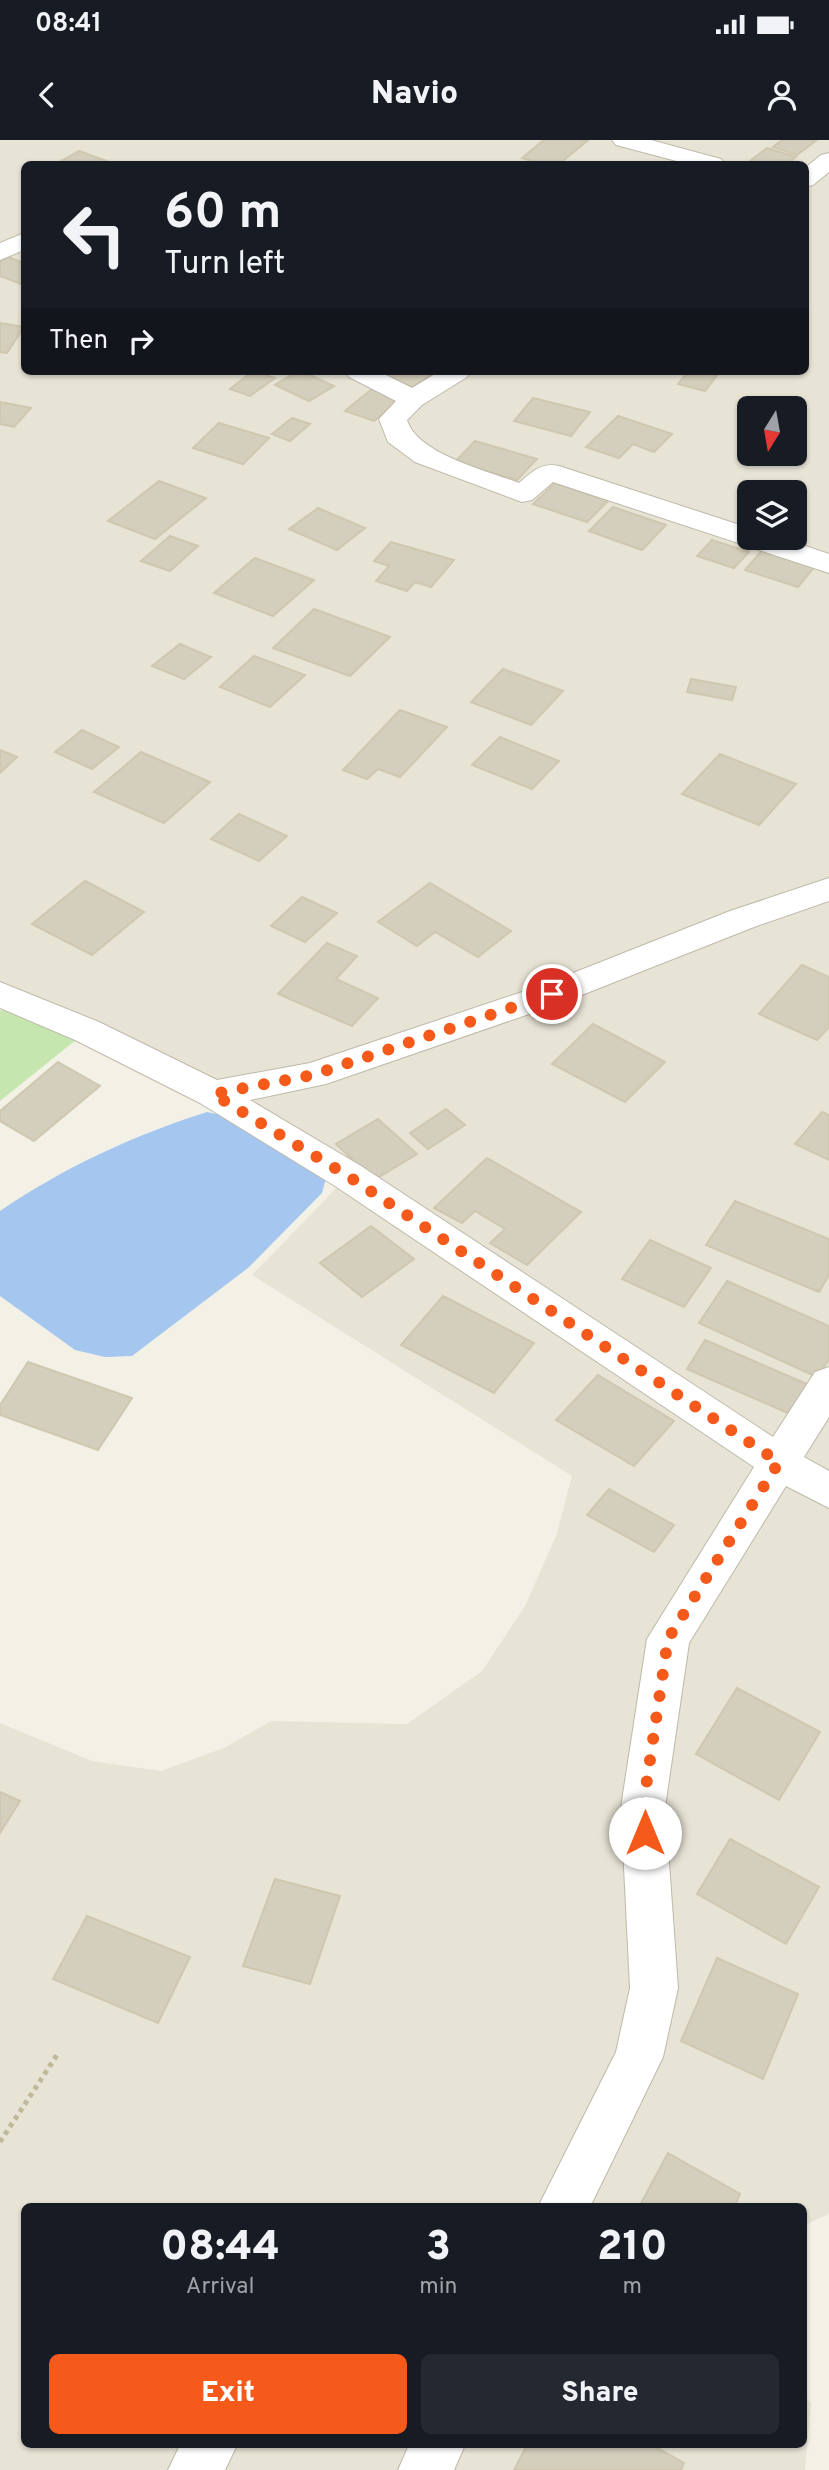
<!DOCTYPE html>
<style>
:root{--surface:#171b24;--page:#242831;--text:#f1f3f6;--muted:#9ea1a6;--accent:#f55a1b}
body{margin:0;font-family:Overpass,sans-serif;background:var(--page);color:var(--text);height:100vh;display:flex;flex-direction:column;font-size:26px;white-space:nowrap}
*{box-sizing:border-box;margin:0}
p{font-size:23px;color:var(--muted)}
.icon{flex:none;width:38px;height:38px;fill:none;stroke:currentColor;stroke-width:2;stroke-linecap:round;stroke-linejoin:round}
.map{position:relative;flex:1;overflow:hidden}
.side{position:absolute;left:21px;top:2063px;width:786px;height:245px;display:flex;flex-direction:column;background:var(--surface);border-radius:10px;box-shadow:0 2px 5px #0004}
.side>*{flex:none}
.top-card{position:absolute;left:21px;top:21px;width:788px;height:214px;border-radius:10px;box-shadow:0 2px 5px #0004;background:#171b24;color:var(--text);overflow:hidden}
.needle{width:46px;rotate:191deg}
.tools{position:absolute;left:737px;top:256px;display:grid;gap:14px}
.tools a{display:grid;place-items:center;width:70px;height:70px;border-radius:10px;background:var(--surface);box-shadow:0 2px 5px #0004;font-size:35px}
.pin{position:absolute;display:grid;place-items:center;width:60px;height:60px;color:#fff;margin:-30px;border:4px solid #fff;border-radius:50%;box-shadow:0 2px 7px #0007}
.me{position:absolute;width:77px;margin:-38px;rotate:0deg;stroke-linejoin:round;filter:drop-shadow(0 0 5px #0008)}
.turn{display:flex;align-items:center;gap:24px;height:147px;padding:0 28px;font-size:32px}
.turn .icon{width:91px;height:91px;stroke-width:2.5}
.turn b{display:block;font-size:49px;line-height:60px}
.then{display:flex;align-items:center;height:66px;padding:0 28px;background:#0003;gap:14px;font-size:26px}
.eta{display:flex;justify-content:space-evenly;align-items:center;height:119px;text-align:center}
.eta b{font-size:42px;font-weight:800;line-height:49px}
.primary-button{display:flex;gap:14px;margin-top:auto;padding:14px 28px}
.primary-button a{flex:1;height:80px;border-radius:10px;background:var(--accent);color:#fff;font-size:28px;font-weight:800;line-height:80px;text-align:center}
.primary-button a+a{background:var(--page);color:var(--text)}
.status{display:flex;justify-content:space-between;align-items:center;height:49px;padding:0 35px;background:var(--surface);direction:ltr}
.status svg{height:19px;fill:currentColor}
header{display:flex;justify-content:space-between;align-items:center;height:91px;padding:0 28px;background:var(--surface);font-size:32px;font-weight:800}
.map>svg:first-child{display:block}
.residential{fill:#e7e3d5;fill-rule:evenodd}
.green{fill:#c6e6b0}
.water{fill:#a4c6ef}
.building{fill:#d4cebc;stroke:#cfc7af;stroke-width:2}
.lines{fill:none;stroke-linecap:round;stroke-linejoin:round}
.street-casing{stroke:#bebaa9;stroke-width:2}
.path{stroke:#c0b89b;stroke-width:5;stroke-dasharray:4.5 4.5;stroke-linecap:butt}
.street{fill:#fff;fill-rule:evenodd}
.route{stroke:#f55a1b;stroke-width:12;stroke-dasharray:0 21.6}
</style>
<div class="status"><b>08:41</b><svg viewBox="0 0 49 12"><path d="M0 12V9h3v3zM5 12V6h3v6zM10 12V3h3v9zM15 12V0h3v12zM26 1h20v11H26zM47 4h2v5h-2z"/></svg></div>
<header><svg class="icon" aria-label="back" viewBox="0 0 24 24"><path d="M15 5l-7 7 7 7"/></svg>Navio<svg class="icon" aria-label="person" viewBox="0 0 24 24"><circle cx="12" cy="8" r="4"/><path d="M4 21q1-7 8-7t8 7"/></svg></header>
<div class="map">
<svg width="829" height="2330" viewBox="0 0 829 2330">
<rect width="100%" height="100%" fill="#f3f1e6"/>
<!-- residential -->
<path class="residential" d="M0,0H829V2074L809,2083L803,2089V2067H24V2305H803V2252L811,2264L805,2330H0V1583L92,1621L161,1631L224,1608L271,1581L407,1584L482,1531L525,1466L556,1396L572,1336L252,1135L348,1036L14,859L0,872ZM24,24H805V231H24ZM749,268H794V313H749ZM749,352H794V397H749Z"/>
<!-- green -->
<path class="green" d="M14,859L87,891L0,961V872Z"/>
<!-- water -->
<path class="water" d="M207,972L231,977L326,1038L322,1053L248,1128L132,1216L105,1217L75,1210L0,1156V1071C63,1028 134,995 207,972Z"/>
<!-- building -->
<g class="building">
<path d="M544,0H581L587,1L559,24H544L522,18Z"/>
<path d="M782,0H817L797,15L773,7Z"/>
<path d="M767,8L796,17L787,24H760L750,21Z"/>
<path d="M79,11L115,24H56Z"/>
<path d="M8,117L24,123V145L0,136V122Z"/>
<path d="M0,183L24,187L7,213L0,212Z"/>
<path d="M253,231L275,238L250,256L230,249Z"/>
<path d="M298,231H302L334,246L309,261L275,245Z"/>
<path d="M367,231H425L432,234L409,249Z"/>
<path d="M689,231H705L718,234L705,251L678,244Z"/>
<path d="M372,249L402,259L374,281L345,271Z"/>
<path d="M533,258L590,272L571,296L514,281Z"/>
<path d="M0,262L31,268L14,287L0,284Z"/>
<path d="M618,276L672,294L654,312L633,304L619,318L586,307Z"/>
<path d="M292,278L310,284L290,301L272,294Z"/>
<path d="M219,283L269,298L243,324L193,308Z"/>
<path d="M475,301L537,319L517,340L455,322Z"/>
<path d="M159,341L206,358L155,399L108,381Z"/>
<path d="M555,343L608,361L587,382L533,364Z"/>
<path d="M613,367L666,385L642,410L589,391Z"/>
<path d="M318,368L365,388L337,410L289,389Z"/>
<path d="M170,396L198,406L170,431L141,421Z"/>
<path d="M712,400L749,412L734,428L697,416Z"/>
<path d="M391,402L454,420L431,447L415,442L407,451L376,441L389,426L374,421Z"/>
<path d="M763,409L815,426L798,447L745,430Z"/>
<path d="M255,418L314,440L273,476L214,453Z"/>
<path d="M314,469L390,497L350,536L273,508Z"/>
<path d="M180,504L211,517L184,539L152,526Z"/>
<path d="M254,516L305,535L270,567L220,547Z"/>
<path d="M503,529L563,551L531,585L471,562Z"/>
<path d="M691,539L736,547L732,560L687,552Z"/>
<path d="M400,570L447,587L400,637L378,629L367,639L343,630Z"/>
<path d="M82,590L119,607L92,629L55,612Z"/>
<path d="M500,597L559,621L532,649L472,625Z"/>
<path d="M0,610L17,617L0,633Z"/>
<path d="M141,612L210,642L164,683L94,652Z"/>
<path d="M720,614L796,644L759,685L682,654Z"/>
<path d="M239,674L287,696L259,721L211,699Z"/>
<path d="M85,741L144,772L92,815L32,784Z"/>
<path d="M430,743L511,791L478,817L435,792L417,806L378,782Z"/>
<path d="M302,757L337,773L305,802L271,786Z"/>
<path d="M327,803L357,816L336,839L378,858L352,886L278,854Z"/>
<path d="M802,825L829,837V887L817,900L759,874Z"/>
<path d="M593,884L665,922L625,962L552,924Z"/>
<path d="M58,922L100,946L34,1001L0,981V971Z"/>
<path d="M446,969L465,985L428,1009L410,993Z"/>
<path d="M822,972L829,975V1020L795,1004Z"/>
<path d="M378,979L417,1014L374,1040L336,1004Z"/>
<path d="M487,1018L581,1072L527,1125L490,1103L505,1089L475,1071L462,1083L434,1068Z"/>
<path d="M735,1061L829,1099V1135L819,1152L706,1105Z"/>
<path d="M371,1086L414,1119L362,1157L320,1123Z"/>
<path d="M650,1100L711,1128L684,1167L622,1139Z"/>
<path d="M727,1141L829,1186V1219L817,1237L699,1183Z"/>
<path d="M443,1156L534,1203L494,1253L401,1205Z"/>
<path d="M705,1200L807,1244L790,1274L687,1229Z"/>
<path d="M28,1222L132,1258L98,1310L0,1275V1265Z"/>
<path d="M598,1235L674,1281L634,1326L556,1280Z"/>
<path d="M609,1349L674,1385L654,1412L587,1375Z"/>
<path d="M737,1548L820,1592L779,1660L696,1614Z"/>
<path d="M0,1652L20,1661L0,1693Z"/>
<path d="M730,1699L819,1747L786,1804L697,1754Z"/>
<path d="M275,1739L340,1756L310,1844L243,1826Z"/>
<path d="M87,1776L190,1817L158,1883L53,1839Z"/>
<path d="M717,1818L798,1854L763,1939L681,1901Z"/>
<path d="M668,2013L740,2054L734,2067H639Z"/>
<path d="M527,2305H652L684,2323L681,2330H514Z"/>
</g>
<g class="lines">
<defs>
<g id="street">
<path d="M612,0H651L721,19L725,24H688L616,5Z"/>
<path d="M829,13V32L813,45L805,47V28L821,15Z"/>
<path d="M24,93V110L0,120V103Z"/>
<path d="M345,231H378L412,248L440,231H471L467,237L422,265L407,280C417,314 488,331 519,343C532,332 541,322 559,326L749,388V397H779L829,414V433L553,342L532,360L522,362L415,322L388,302L379,279L396,261L349,237Z"/>
<path d="M829,738V761L754,787L564,862L326,944L250,960L361,1026L773,1297L815,1232L829,1227V1277L804,1317L829,1331V1368L786,1346L689,1503L665,1667L678,1848L663,1917L590,2067H538L616,1912L630,1848L621,1667L647,1499L754,1327L335,1046L200,963L75,900L0,868V842L99,882L217,940L310,923L540,846L730,771Z"/>
<path d="M180,2305H237L225,2330H168Z"/>
<path d="M409,2305H465L454,2330H398Z"/>
</g>
</defs>
<!-- street casing -->
<use href="#street" class="street-casing"/>
<!-- path -->
<path class="path" d="M0,2002L59,1912"/>
<!-- street -->
<use href="#street" class="street"/>
</g>
<g class="lines">
<!-- route -->
<path class="route" d="M552,854L313,935L213,954L348,1036L779,1322L668,1499L643,1667L645,1693"/>
</g>
</svg>
<div class="tools">
<a><svg class="needle" viewBox="-14 -14 28 28"><path d="M0-13l5 13h-10z" fill="#e53935"/><path d="M0 13l5-13h-10z" fill="#9ea1a6"/></svg></a>
<a><svg class="icon" aria-label="layers" viewBox="0 0 24 24"><path d="M12 4l9 5-9 5-9-5zM3 14l9 5 9-5"/></svg></a>
</div>
<div class="pin" style="left:552px;top:854px;background:#d93025"><svg class="icon" aria-label="arrive" viewBox="0 0 24 24"><path d="M6 21V4h12l-3 4 3 4H6"/></svg></div>
<svg class="me" style="left:645px;top:1693px" viewBox="-20 -20 40 40"><circle r="19" fill="#fff"/><path d="M0-13L10 11 0 6-10 11z" fill="#f55a1b"/></svg>
<div class="top-card">
<div class="turn"><svg class="icon" aria-label="left" viewBox="0 0 24 24"><path d="M17 20v-9H6M10 6l-5 5 5 5"/></svg><div><b>60 m</b>Turn left</div></div>
<div class="then">Then<svg class="icon" aria-label="right" viewBox="0 0 24 24"><path d="M7 20v-9h11M14 6l5 5-5 5"/></svg></div>
</div>
<section class="side">
<div class="eta">
<div><b>08:44</b><p>Arrival</p></div>
<div><b>3</b><p>min</p></div>
<div><b>210</b><p>m</p></div>
</div>
<div class="primary-button"><a>Exit</a><a>Share</a></div>
</section>
</div>
